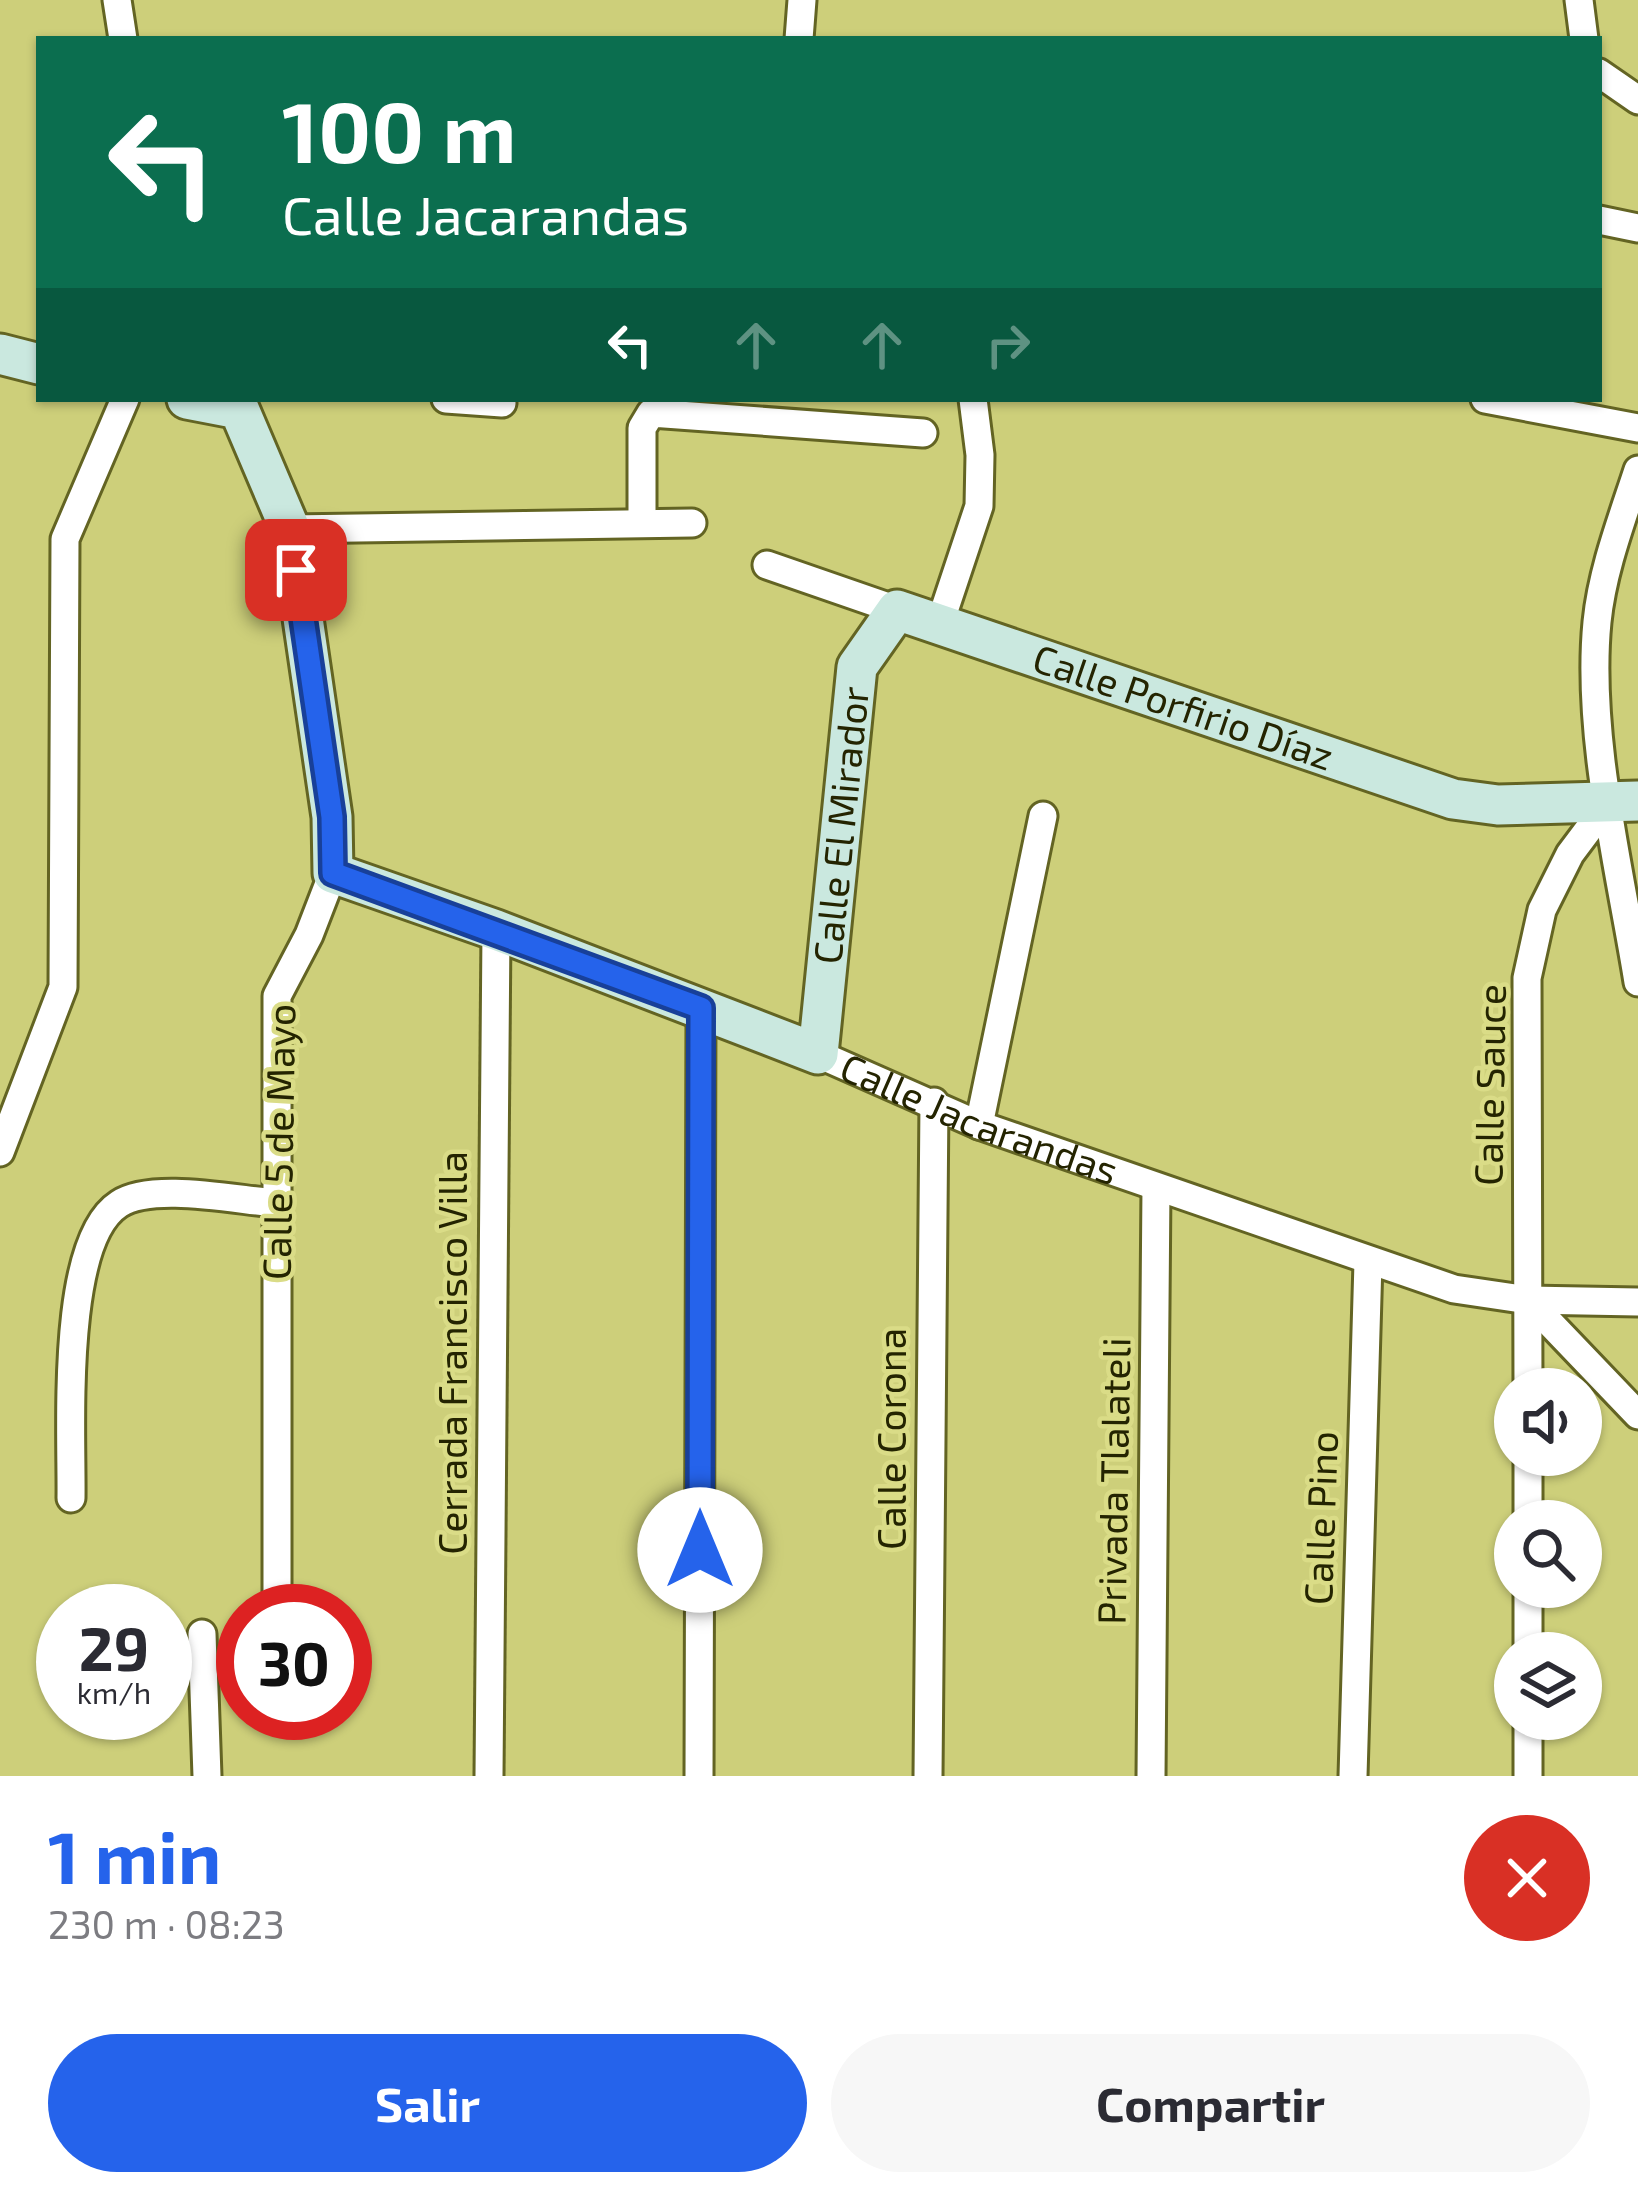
<!DOCTYPE html>
<html lang="es">
<meta charset="utf-8">
<style>
:root{--surface:#fff;--page:#f7f7f7;--text:#2b2b33;--muted:#7c7c81;--accent:#2563eb}
body{margin:0;font-family:"Exo 2",sans-serif;background:var(--page);color:var(--text);height:100vh;display:flex;flex-direction:column;font-size:45px;white-space:nowrap}
*{box-sizing:border-box;margin:0}
p{font-size:39px;color:var(--muted)}
.icon{flex:none;width:66px;height:66px;fill:none;stroke:currentColor;stroke-width:2;stroke-linecap:round;stroke-linejoin:round}
.map{position:relative;height:1776px;overflow:hidden}
.drawer{display:flex;flex-direction:column;background:var(--surface);flex:1}
.drawer>*{flex:none}
.top-card{position:absolute;left:36px;top:36px;width:1566px;height:366px;border-radius:0px;box-shadow:0 3px 9px #0004;background:#0b6e4f;color:#fff;overflow:hidden}
.tools{position:absolute;left:1494px;top:1368px;display:grid;gap:24px}
.tools a{display:grid;place-items:center;width:108px;height:108px;border-radius:50%;background:var(--surface);box-shadow:0 3px 9px #0004;font-size:60px}
.speed{position:absolute;left:36px;top:1584px;display:flex;gap:24px;font-size:60px;font-weight:700;text-align:center}
.speed>*{display:grid;place-content:center;width:156px;height:156px;border-radius:50%;background:var(--surface);box-shadow:0 3px 9px #0004;line-height:1}
.speed small{font-size:30px;font-weight:400}
.speed .limit{border:18px solid #d22;background:#fff;color:#111}
.pin{position:absolute;display:grid;place-items:center;width:102px;height:102px;color:#fff;margin:-51px;border-radius:24px;box-shadow:0 6px 18px #0006}
.me{position:absolute;width:132px;margin:-66px;rotate:0deg;stroke-linejoin:round;filter:drop-shadow(0 0 9px #0008)}
.turn{display:flex;align-items:center;gap:42px;height:252px;padding:0 48px;font-size:54px}
.turn .icon{width:156px;height:156px;stroke-width:2.5}
.turn b{display:block;font-size:84px;line-height:102px}
.lanes{display:flex;align-items:center;height:114px;padding:0 48px;background:#0003;justify-content:center;gap:60px;direction:ltr}
.lanes .off{opacity:.35}
.round{display:grid;place-items:center;flex:none;width:126px;height:126px;border-radius:63px;background:var(--page)}
.headline{display:flex;align-items:center;justify-content:space-between;height:204px;padding:0 48px}
h1{font-size:72px;font-weight:700;line-height:90px;color:var(--accent)}
.action{display:flex;gap:24px;margin-top:auto;padding:24px 48px}
.action a{flex:1;height:138px;border-radius:72px;background:var(--accent);color:#fff;font-size:48px;font-weight:700;line-height:138px;text-align:center}
.action a+a{background:var(--page);color:var(--text)}
.map>svg:first-child{display:block}
.lines{fill:none;stroke-linecap:round;stroke-linejoin:round}
.street-casing{stroke:#636423;stroke-width:33}
.secondary-casing{stroke:#636423;stroke-width:45}
.street{stroke:#fff;stroke-width:27}
.secondary{stroke:#cae8df;stroke-width:39}
.route-casing{stroke:#184099;stroke-width:30}
.route{stroke:#2563eb;stroke-width:21}
.labels{text-anchor:middle;stroke-width:9;stroke-linejoin:round;paint-order:stroke}
.street-label{font-size:39px;fill:#242401;stroke:#dadc87}
</style>
<div class="map">
<svg width="1638" height="1776" viewBox="0 0 1638 1776">
<rect width="100%" height="100%" fill="#cdcf7a"/>
<g class="lines">
<defs>
<g id="street">
<path d="M117,0L123,39"/>
<path d="M1579,0L1584,39"/>
<path d="M799,39L802,0"/>
<path d="M1599,73L1638,100"/>
<path d="M1599,220L1638,228"/>
<path d="M446,399L502,403"/>
<path d="M1485,399L1638,428"/>
<path d="M1638,470C1622,519 1602,571 1597,622C1586,735 1620,870 1638,982"/>
<path d="M642,523V428L651,413L923,433"/>
<path d="M290,529L692,523"/>
<path d="M767,565L897,610"/>
<path d="M939,626L979,506L980,455L973,399"/>
<path id="s1" d="M818,1054L979,1125L1454,1289L1528,1300L1638,1302"/>
<path d="M979,1125L1043,816"/>
<path d="M0,1152L63,987L65,539L125,399"/>
<path d="M1528,1300L1638,1415"/>
<path d="M1528,1389L1527,978L1542,910L1570,854L1609,802"/>
<path d="M71,1498C72,1432 60,1242 119,1204C152,1182 236,1200 275,1203"/>
<path d="M1528,1521V1455"/>
<path d="M277,1611V996L309,935L333,873"/>
<path d="M202,1634L207,1776"/>
<path d="M1528,1653V1587"/>
<path d="M489,1776L496,930"/>
<path d="M699,1776L701,1008"/>
<path d="M928,1776L934,1102"/>
<path d="M1151,1776L1156,1187"/>
<path d="M1353,1776L1368,1262"/>
<path d="M1528,1776V1719"/>
</g>
<g id="secondary">
<path d="M0,354L39,364"/>
<path id="s2" d="M187,399L239,409L290,529L332,817L333,873L496,930L818,1054L857,667L897,610L1453,799L1498,805L1638,801"/>
</g>
</defs>
<!-- street casing -->
<use href="#street" class="street-casing"/>
<!-- secondary casing -->
<use href="#secondary" class="secondary-casing"/>
<!-- street -->
<use href="#street" class="street"/>
<!-- secondary -->
<use href="#secondary" class="secondary"/>
</g>
<g class="lines">
<defs>
<path id="route" d="M296,570L332,817L333,873L701,1008L700,1550"/>
</defs>
<!-- route casing -->
<use href="#route" class="route-casing"/>
<!-- route -->
<use href="#route" class="route"/>
</g>
<g class="labels">
<!-- street labels -->
<g class="street-label">
<text dy="14" stroke="none"><textPath href="#s2" startOffset="1809">Calle Porfirio Díaz</textPath></text>
<text dy="14" stroke="none"><textPath href="#s2" startOffset="1278">Calle El Mirador</textPath></text>
<text transform="translate(1490 1085) rotate(-89)" y="14">Calle Sauce</text>
<text dy="14" stroke="none"><textPath href="#s1" startOffset="174">Calle Jacarandas</textPath></text>
<text transform="translate(279 1142) rotate(-89)" y="14">Calle 5 de Mayo</text>
<text transform="translate(453 1353) rotate(-90)" y="14">Cerrada Francisco Villa</text>
<text transform="translate(892 1439) rotate(-90)" y="14">Calle Corona</text>
<text transform="translate(1114 1481) rotate(-89)" y="14">Privada Tlalateli</text>
<text transform="translate(1321 1518) rotate(-88)" y="14">Calle Pino</text>
</g>
</g>
</svg>
<div class="tools">
<a><svg class="icon" aria-label="sound" viewBox="0 0 24 24"><path d="M4 9h4l5-4v14l-5-4H4zM17 9q2 3 0 6"/></svg></a>
<a><svg class="icon" aria-label="search" viewBox="0 0 24 24"><circle cx="10" cy="10" r="6"/><path d="M15 15l6 6"/></svg></a>
<a><svg class="icon" aria-label="layers" viewBox="0 0 24 24"><path d="M12 4l9 5-9 5-9-5zM3 14l9 5 9-5"/></svg></a>
</div>
<div class="speed"><div>29<small>km/h</small></div><div class="limit">30</div></div>
<div class="pin" style="left:296px;top:570px;background:#d93025"><svg class="icon" aria-label="arrive" viewBox="0 0 24 24"><path d="M6 21V4h12l-3 4 3 4H6"/></svg></div>
<svg class="me" style="left:700px;top:1550px" viewBox="-20 -20 40 40"><circle r="19" fill="#fff"/><path d="M0-13L10 11 0 6-10 11z" fill="#2563eb"/></svg>
<div class="top-card">
<div class="turn"><svg class="icon" aria-label="left" viewBox="0 0 24 24"><path d="M17 20v-9H6M10 6l-5 5 5 5"/></svg><div><b>100 m</b>Calle Jacarandas</div></div>
<div class="lanes"><svg class="icon" aria-label="left" viewBox="0 0 24 24"><path d="M17 20v-9H6M10 6l-5 5 5 5"/></svg><svg class="icon off" aria-label="ahead" viewBox="0 0 24 24"><path d="M12 20V5M6 11l6-6 6 6"/></svg><svg class="icon off" aria-label="ahead" viewBox="0 0 24 24"><path d="M12 20V5M6 11l6-6 6 6"/></svg><svg class="icon off" aria-label="right" viewBox="0 0 24 24"><path d="M7 20v-9h11M14 6l5 5-5 5"/></svg></div>
</div>
</div>
<section class="drawer">
<div class="headline"><div><h1>1 min</h1><p>230 m · 08:23</p></div><a class="round" style="background:#d93025;color:#fff"><svg class="icon" aria-label="close" viewBox="0 0 24 24"><path d="M6 6l12 12M18 6L6 18"/></svg></a></div>
<div class="action"><a>Salir</a><a>Compartir</a></div>
</section>
